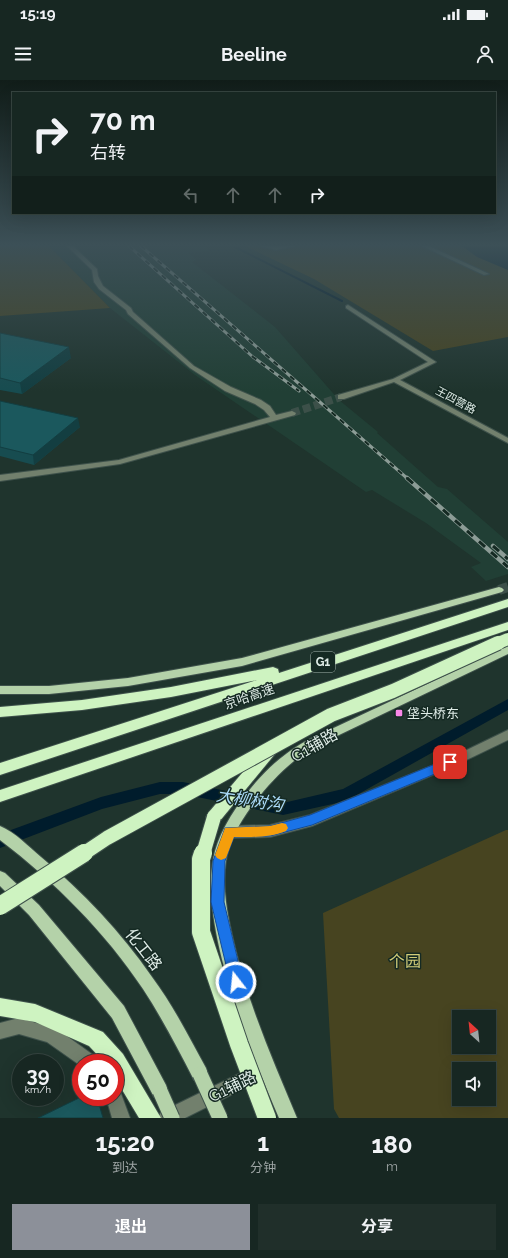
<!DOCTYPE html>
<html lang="zh">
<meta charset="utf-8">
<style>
:root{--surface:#172722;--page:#202f2a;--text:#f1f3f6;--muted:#9ea5a5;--line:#364440;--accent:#8c9099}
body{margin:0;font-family:Raleway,"Noto Sans SC",sans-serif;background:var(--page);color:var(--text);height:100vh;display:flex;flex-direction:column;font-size:15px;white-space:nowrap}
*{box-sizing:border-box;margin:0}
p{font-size:13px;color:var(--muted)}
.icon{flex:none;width:22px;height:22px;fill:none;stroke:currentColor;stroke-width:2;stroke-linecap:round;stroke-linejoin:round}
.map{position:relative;height:1038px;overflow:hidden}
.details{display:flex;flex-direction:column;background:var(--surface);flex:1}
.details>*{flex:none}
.banner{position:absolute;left:12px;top:12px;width:484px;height:122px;border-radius:0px;box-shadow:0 4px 16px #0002,0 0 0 1px var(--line);background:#172722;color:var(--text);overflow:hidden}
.needle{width:26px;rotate:333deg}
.buttons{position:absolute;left:452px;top:930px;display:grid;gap:8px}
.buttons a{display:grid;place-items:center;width:44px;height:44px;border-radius:0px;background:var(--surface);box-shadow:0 4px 16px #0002,0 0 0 1px var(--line);font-size:20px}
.speed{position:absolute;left:12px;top:974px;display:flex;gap:8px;font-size:20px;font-weight:700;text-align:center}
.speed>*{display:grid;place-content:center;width:52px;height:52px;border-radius:50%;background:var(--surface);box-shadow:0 4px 16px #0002,0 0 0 1px var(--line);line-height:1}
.speed small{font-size:10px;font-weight:400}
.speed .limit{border:6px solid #d22;background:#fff;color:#111}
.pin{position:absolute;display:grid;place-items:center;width:34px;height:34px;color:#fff;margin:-17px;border-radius:8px;box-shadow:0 2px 6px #0006}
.me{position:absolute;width:44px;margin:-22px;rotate:344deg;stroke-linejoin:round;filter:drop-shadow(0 0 3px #0008)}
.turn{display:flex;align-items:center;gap:14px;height:84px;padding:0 12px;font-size:18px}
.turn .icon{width:52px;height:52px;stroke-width:2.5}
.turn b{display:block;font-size:28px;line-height:34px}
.lanes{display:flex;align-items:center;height:38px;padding:0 12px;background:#0003;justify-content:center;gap:20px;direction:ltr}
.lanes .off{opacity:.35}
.eta{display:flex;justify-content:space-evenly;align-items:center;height:68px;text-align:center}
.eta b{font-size:24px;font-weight:700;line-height:28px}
.primary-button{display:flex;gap:8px;margin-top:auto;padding:8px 12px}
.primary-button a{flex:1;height:46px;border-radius:0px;background:var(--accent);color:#fff;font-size:16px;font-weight:700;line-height:46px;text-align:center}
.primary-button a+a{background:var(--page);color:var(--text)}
.status{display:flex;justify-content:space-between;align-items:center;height:28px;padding:0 20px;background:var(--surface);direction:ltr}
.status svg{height:11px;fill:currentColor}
header{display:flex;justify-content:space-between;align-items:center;height:52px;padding:0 12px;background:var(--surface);font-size:18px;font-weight:700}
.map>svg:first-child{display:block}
.built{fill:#213f35}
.green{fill:#474420;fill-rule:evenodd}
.water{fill:#001c2c}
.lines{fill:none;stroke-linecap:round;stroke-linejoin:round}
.stream{stroke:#001c2c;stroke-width:2}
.canal{fill:#001c2c;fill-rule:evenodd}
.minor-tunnel{stroke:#3c5049;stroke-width:8;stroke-dasharray:8 3.5;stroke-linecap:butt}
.major-tunnel{stroke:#3c5049;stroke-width:10;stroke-dasharray:10 4.5;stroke-linecap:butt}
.minor-casing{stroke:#3e514b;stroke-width:2}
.major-casing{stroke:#3e514b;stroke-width:2}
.highway-casing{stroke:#3e514b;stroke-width:2}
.minor{fill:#72806d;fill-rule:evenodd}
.major{fill:#b4d2a9;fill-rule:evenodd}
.highway{fill:#cef3c1;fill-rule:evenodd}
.rail-far1-casing{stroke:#8c9c96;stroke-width:3}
.rail-casing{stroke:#8c9c96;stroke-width:4.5}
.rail-far1{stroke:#152a23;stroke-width:2;stroke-dasharray:5.5;stroke-linecap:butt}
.rail{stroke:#152a23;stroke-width:3;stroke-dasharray:8;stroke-linecap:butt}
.major-bridge-casing{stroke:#3e514b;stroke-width:17;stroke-linecap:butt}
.highway-bridge-far2-casing{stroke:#3e514b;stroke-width:14;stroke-linecap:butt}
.highway-bridge-far1-casing{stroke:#3e514b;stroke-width:16;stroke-linecap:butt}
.highway-bridge-casing{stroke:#3e514b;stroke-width:20;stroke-linecap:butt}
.major-bridge{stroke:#b4d2a9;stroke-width:15}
.highway-bridge-far2{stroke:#cef3c1;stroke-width:12}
.highway-bridge-far1{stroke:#cef3c1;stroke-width:14}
.highway-bridge{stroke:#cef3c1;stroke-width:18}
.wall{fill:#174c50}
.shaded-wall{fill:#133e41}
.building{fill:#1b585d;stroke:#133e41}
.route{fill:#1a73e8;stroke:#114b97}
.slow{fill:#f59e0b}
.poi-dot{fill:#f987e8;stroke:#152a23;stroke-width:1.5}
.labels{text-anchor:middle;stroke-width:3;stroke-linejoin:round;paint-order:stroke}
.far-street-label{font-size:11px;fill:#dfece7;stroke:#152a23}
.shield{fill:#152a23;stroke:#a2b2ac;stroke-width:1}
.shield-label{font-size:12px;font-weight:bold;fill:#dfece7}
.street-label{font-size:13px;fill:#dfece7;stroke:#152a23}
.poi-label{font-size:13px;fill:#dfece7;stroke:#152a23;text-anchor:start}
.near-street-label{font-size:16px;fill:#dfece7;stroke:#152a23}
.near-park-label{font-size:16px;fill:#d2cc78;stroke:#152a23}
.near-water-label{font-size:17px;font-style:italic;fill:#aad9f7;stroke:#152a23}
</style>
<div class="status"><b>15:19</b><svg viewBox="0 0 49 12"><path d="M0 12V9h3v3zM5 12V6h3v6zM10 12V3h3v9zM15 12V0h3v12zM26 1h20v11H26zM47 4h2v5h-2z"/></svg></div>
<header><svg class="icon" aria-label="menu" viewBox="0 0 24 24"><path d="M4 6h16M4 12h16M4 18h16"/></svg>Beeline<svg class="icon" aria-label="person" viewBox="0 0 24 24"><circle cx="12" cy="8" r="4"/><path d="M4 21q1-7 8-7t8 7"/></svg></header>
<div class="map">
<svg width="508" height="1038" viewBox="0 0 508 1038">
<rect width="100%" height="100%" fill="#1f342d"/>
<!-- built -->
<path class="built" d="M49,166H204L210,171L189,173L196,180L192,182L275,247L339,320L378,352L377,353L438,407L447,409L508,462V494L486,501L471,487L481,483L426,443L372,410L366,412L195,295L110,228Z"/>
<!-- green -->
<g class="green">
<path d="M0,166H49L110,228L0,236Z"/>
<path d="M245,166H508V257L433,271L314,199Z"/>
<path d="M506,750H508V1038H339L334,1029L323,833ZM459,937H489V967H459ZM459,989H489V1019H459Z"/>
</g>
<!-- water -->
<path class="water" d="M462,166H508V190L477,177Z"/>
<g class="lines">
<!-- stream -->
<path class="stream" d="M233,166L342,221"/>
<!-- canal -->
<path class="canal" d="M508,619V630L346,721L283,735L183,714H160L102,729L0,768V754L101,717L160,702H183L283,723L343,709Z"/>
<!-- minor-tunnel -->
<path class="minor-tunnel" d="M292,333L341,317"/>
<!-- major-tunnel -->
<path class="major-tunnel" d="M499,510L508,507"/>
<defs>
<g id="minor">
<path d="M67,166H73L97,189L98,196L103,206L131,228L133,232L194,286L231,307L261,320L270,326L276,335L292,331L296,333L295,335L120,384L0,401V395L119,380L270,337L264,330L255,324L225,311L190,288L128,234L126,230L99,209L94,202L92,190Z"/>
<path d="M260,166H295L276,170Z"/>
<path d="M422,166H429L489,194L484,195Z"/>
<path d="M348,225L436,282L400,300L508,358V363L394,302L344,319H338V315L393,299L428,282L346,228V226Z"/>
<path d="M508,650V660L454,686L312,746L270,757L230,758L225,756L223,752L225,748L230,746L270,745L310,735L446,680Z"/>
<path d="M19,938L57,949L96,977L98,983H81V986L47,962L19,954L0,959V943Z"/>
<path d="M255,986L261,988L263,994L261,1000L185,1038H158L161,1032Z"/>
<path d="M115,1009L120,1011L130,1038H112L106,1017H115Z"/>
</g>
<g id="major">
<path d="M499,507L502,508L504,510L502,512L242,586L128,606L49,614H0V606H49L128,598L242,578Z"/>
<path d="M508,566V574L314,667C308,672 300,676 294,681C270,700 236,741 228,771C221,798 226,828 232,855C246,919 272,978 297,1038H279C251,972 196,841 215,771C224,738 258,694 286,674C292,669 299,665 306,661Z"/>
<path d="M0,746C15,752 29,767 41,777C83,812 121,852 152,897C173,925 189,957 206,988L208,994L206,1000L200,1002L194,1000C178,969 162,938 143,909C105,852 55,802 0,760Z"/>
<path d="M0,791L5,793L39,825L124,926L166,1005L168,1011L166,1017L160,1019L154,1017L112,938L29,835L0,806Z"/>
</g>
<g id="highway">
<path d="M508,519V527L0,695V683L257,600L171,617L82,630L0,637V627L82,620L171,607L273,587L278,589L279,593Z"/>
<path d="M508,542V550L0,722V710Z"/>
<path d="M270,664L275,666L277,670L275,674L219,742L214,744L209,742L206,737L209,732L265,666Z"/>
<path d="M0,918L35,924L103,952L123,974L161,1038H139L115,998V983H105L89,966L35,942L0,936Z"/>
</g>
</defs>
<!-- minor casing -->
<use href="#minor" class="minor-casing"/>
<!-- major casing -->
<use href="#major" class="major-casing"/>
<!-- highway casing -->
<use href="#highway" class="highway-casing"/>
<!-- minor -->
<use href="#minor" class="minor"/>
<!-- major -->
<use href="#major" class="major"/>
<!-- highway -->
<use href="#highway" class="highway"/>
<defs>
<g id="rail-far1">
<path d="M129,166L253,277L299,311"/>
<path d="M141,166L408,399"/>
</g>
<g id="rail">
<path d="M407,398L508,487"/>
<path d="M493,466L508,479"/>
</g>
</defs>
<!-- rail-far1 casing -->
<use href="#rail-far1" class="rail-far1-casing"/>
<!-- rail casing -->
<use href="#rail" class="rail-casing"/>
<!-- rail-far1 -->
<use href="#rail-far1" class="rail-far1"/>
<!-- rail -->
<use href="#rail" class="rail"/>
<defs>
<g id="major-bridge">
<path d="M200,994L220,1038"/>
<path d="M160,1011L172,1038"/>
</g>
<path id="highway-bridge-far2" d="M496,564L508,559"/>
<g id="highway-bridge-far1">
<path d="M83,774L107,758L331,635L393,611L498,563"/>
<path d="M203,774L214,737"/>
</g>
<g id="highway-bridge">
<path d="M203,773L201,779V852L239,964L267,1038"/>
<path d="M0,826L84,773"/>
</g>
</defs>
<!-- major-bridge casing -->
<use href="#major-bridge" class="major-bridge-casing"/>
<!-- highway-bridge-far2 casing -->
<use href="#highway-bridge-far2" class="highway-bridge-far2-casing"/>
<!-- highway-bridge-far1 casing -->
<use href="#highway-bridge-far1" class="highway-bridge-far1-casing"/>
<!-- highway-bridge casing -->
<use href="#highway-bridge" class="highway-bridge-casing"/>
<!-- major-bridge -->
<use href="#major-bridge" class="major-bridge"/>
<!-- highway-bridge-far2 -->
<use href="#highway-bridge-far2" class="highway-bridge-far2"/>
<!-- highway-bridge-far1 -->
<use href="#highway-bridge-far1" class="highway-bridge-far1"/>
<!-- highway-bridge -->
<use href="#highway-bridge" class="highway-bridge"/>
</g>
<!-- wall -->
<g class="wall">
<path d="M0,253L71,278L22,314L0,310Z"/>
<path d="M0,321L80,347L34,385L0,376Z"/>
</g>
<!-- shaded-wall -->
<g class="shaded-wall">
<path d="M69,267L71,278L22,314L20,303Z"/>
<path d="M78,338L80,347L34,385L33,375Z"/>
</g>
<!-- building -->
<g class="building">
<path d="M0,253L69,267L20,303L0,298Z"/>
<path d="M0,321L78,338L33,375L0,367Z"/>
<path d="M81,1017H97L103,1038H38Z"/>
</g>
<!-- sky -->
<linearGradient id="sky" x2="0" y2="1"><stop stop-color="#111d19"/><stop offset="0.53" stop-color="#3c5057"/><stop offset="1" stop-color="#3c5057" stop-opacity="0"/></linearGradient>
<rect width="508" height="311" fill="url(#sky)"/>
<!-- route -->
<path class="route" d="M450,678L454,679L456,682L454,686L312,745L270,756L234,757L225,781L224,822L243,902L241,906L236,908L231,906L211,822L213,781L225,748L270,746L310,735Z"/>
<!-- slow -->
<path class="slow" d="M282,743L286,744L288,748L286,751C269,758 252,757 234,757L226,778L221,780L217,778L215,775L225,748L270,746Z"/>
<!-- markers -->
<rect class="poi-dot" x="395" y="629" width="8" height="8" rx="2"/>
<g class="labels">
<!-- far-street labels -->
<g class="far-street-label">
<text transform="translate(456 320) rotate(28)" y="4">王四营路</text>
</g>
<!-- shield labels -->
<rect class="shield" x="311" y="572" width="24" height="20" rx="3"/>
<g class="shield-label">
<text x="323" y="586">G1</text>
</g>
<!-- street labels -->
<g class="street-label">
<text transform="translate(249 616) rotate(-19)" y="5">京哈高速</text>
</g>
<!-- poi labels -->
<g class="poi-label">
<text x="407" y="638">垡头桥东</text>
</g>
<!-- near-street labels -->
<g class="near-street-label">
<text transform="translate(314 665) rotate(-30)" y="6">G1辅路</text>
<text transform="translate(144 869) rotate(52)" y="6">化工路</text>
<text transform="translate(232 1006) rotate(-26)" y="6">G1辅路</text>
</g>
<!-- near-park labels -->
<g class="near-park-label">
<text x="405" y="887">个园</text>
</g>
<!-- near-water labels -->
<g class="near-water-label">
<text transform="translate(250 720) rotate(9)" y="6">大柳树沟</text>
</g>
</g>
</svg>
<div class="buttons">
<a><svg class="needle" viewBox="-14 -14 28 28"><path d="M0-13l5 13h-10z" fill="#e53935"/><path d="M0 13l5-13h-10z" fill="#9ea5a5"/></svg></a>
<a><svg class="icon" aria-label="sound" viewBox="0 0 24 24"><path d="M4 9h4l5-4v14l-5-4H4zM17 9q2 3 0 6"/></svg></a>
</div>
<div class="speed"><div>39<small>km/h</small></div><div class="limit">50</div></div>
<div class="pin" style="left:450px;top:682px;background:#d93025"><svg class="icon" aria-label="arrive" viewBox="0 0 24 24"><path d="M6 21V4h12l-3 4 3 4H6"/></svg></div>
<svg class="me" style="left:236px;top:902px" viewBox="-20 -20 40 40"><circle r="17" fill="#1a73e8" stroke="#fff" stroke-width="3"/><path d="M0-11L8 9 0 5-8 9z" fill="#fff"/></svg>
<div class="banner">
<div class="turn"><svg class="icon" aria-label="right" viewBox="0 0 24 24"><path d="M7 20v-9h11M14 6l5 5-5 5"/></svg><div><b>70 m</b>右转</div></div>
<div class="lanes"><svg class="icon off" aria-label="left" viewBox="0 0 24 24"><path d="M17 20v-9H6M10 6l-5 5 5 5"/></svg><svg class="icon off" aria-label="ahead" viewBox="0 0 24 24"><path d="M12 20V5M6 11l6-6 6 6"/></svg><svg class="icon off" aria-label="ahead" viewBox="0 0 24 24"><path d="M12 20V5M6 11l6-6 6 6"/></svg><svg class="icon" aria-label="right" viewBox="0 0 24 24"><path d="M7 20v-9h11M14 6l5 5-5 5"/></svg></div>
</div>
</div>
<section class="details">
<div class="eta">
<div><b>15:20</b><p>到达</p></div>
<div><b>1</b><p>分钟</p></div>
<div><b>180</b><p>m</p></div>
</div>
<div class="primary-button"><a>退出</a><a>分享</a></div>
</section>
